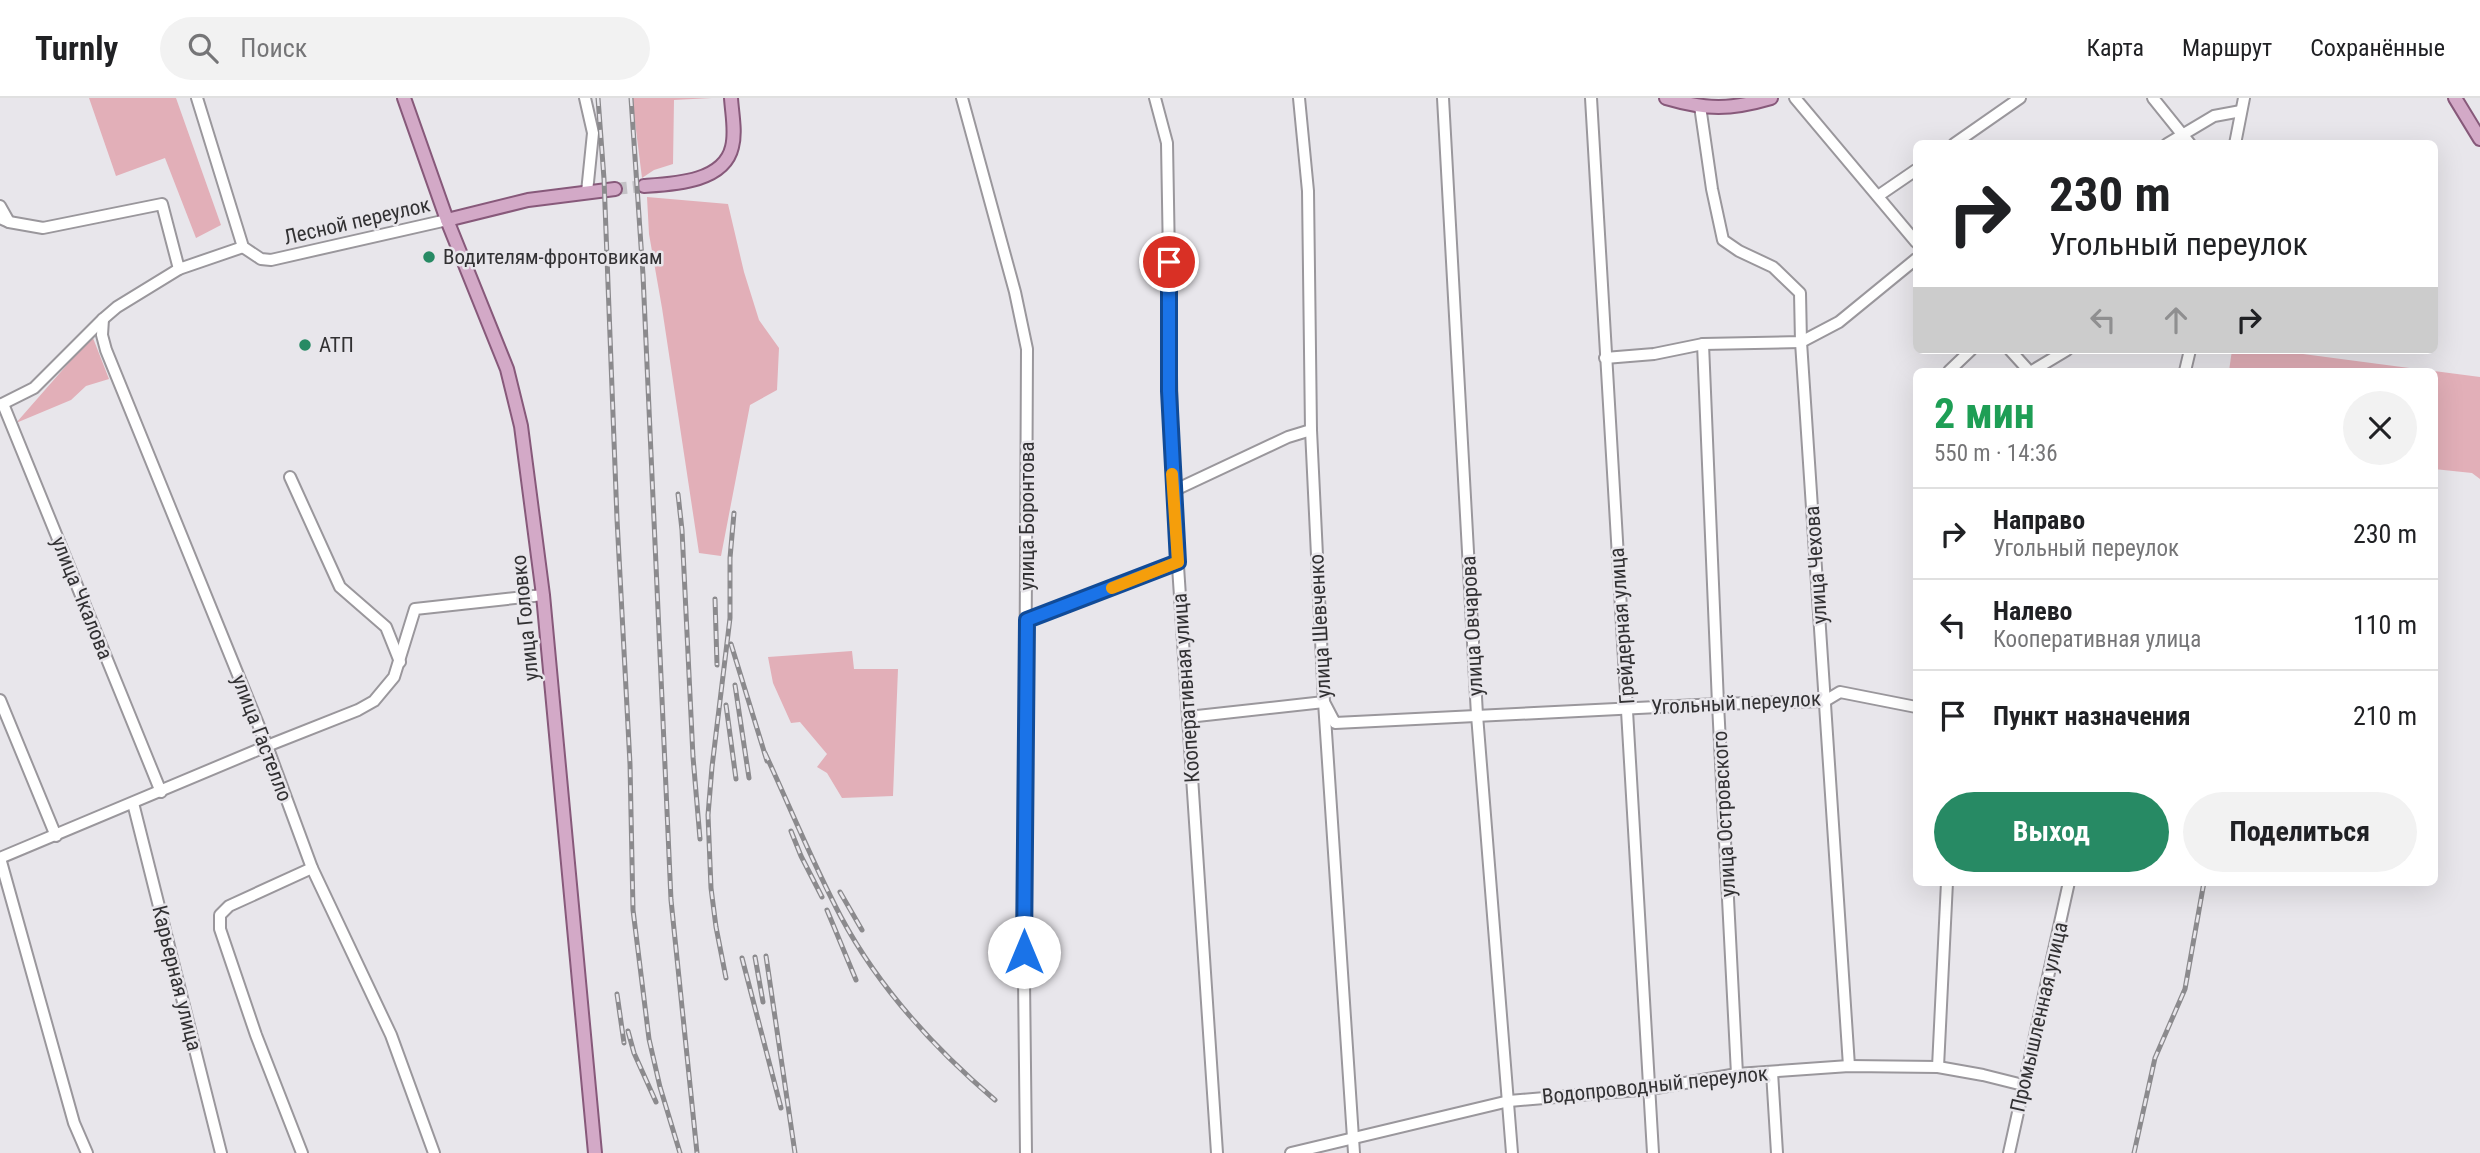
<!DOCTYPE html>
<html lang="ru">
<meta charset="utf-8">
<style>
:root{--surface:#fff;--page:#f2f2f2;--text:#202124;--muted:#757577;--line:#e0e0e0;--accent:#278a64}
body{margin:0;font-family:"Roboto Condensed",sans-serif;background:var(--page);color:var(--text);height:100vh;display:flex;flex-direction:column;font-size:26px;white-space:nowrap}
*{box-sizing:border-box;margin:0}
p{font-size:23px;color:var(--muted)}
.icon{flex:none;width:38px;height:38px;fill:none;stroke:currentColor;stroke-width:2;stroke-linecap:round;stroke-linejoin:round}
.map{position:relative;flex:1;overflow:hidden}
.drawer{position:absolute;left:1913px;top:270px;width:525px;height:518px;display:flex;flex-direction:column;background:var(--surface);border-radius:10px;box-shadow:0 7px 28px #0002}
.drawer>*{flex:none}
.hud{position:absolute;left:1913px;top:42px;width:525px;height:214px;border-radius:10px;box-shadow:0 7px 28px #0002;background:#fff;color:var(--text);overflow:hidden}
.pin{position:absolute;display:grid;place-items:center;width:60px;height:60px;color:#fff;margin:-30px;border:4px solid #fff;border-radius:50%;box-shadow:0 2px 7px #0007}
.me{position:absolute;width:77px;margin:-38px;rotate:0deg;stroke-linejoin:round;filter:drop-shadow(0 0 5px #0008)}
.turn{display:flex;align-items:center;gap:24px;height:147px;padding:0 21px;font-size:32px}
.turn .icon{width:91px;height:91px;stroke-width:2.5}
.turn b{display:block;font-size:49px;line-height:60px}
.lanes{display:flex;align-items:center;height:66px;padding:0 21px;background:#0003;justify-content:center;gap:35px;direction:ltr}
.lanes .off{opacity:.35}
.round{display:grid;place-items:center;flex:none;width:74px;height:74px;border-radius:37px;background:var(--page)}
.overview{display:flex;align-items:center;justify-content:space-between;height:119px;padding:0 21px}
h1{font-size:42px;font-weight:700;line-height:52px;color:#1e9e55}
.action{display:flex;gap:14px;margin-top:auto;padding:14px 21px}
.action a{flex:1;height:80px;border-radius:42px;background:var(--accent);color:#fff;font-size:28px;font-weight:700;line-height:80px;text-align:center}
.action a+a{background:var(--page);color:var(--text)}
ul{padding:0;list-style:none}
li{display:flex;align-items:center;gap:21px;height:91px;padding:0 21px;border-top:2px solid var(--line)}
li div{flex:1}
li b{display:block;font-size:26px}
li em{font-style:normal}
header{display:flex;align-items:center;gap:42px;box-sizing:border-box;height:98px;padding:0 35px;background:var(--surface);border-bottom:2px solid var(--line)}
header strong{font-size:33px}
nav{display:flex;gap:38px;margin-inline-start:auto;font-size:24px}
.search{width:490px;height:63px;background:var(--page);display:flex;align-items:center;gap:18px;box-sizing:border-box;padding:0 24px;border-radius:38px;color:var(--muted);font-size:26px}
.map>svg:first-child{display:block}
.green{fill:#e2afb8}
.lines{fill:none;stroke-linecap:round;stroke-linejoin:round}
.major-tunnel{stroke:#c4c2c6;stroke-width:12;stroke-dasharray:12 6;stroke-linecap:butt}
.minor-casing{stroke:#9a979c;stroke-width:14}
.major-casing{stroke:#87597a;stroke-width:16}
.minor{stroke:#fff;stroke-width:10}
.major{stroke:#d3a9c7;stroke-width:12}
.rail-casing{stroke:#8b8a8d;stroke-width:5}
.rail{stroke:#e8e6eb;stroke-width:2.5;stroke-dasharray:8;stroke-linecap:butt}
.route-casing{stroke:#114b97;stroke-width:18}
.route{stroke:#1a73e8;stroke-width:12}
.slow{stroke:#f59e0b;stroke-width:12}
.poi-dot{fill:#278a64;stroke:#e8e6eb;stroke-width:2.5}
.labels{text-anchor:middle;stroke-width:5;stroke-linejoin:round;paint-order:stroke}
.street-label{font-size:21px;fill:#323133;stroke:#e8e6eb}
.poi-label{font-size:21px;fill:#323133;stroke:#e8e6eb;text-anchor:start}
</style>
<header>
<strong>Turnly</strong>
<div class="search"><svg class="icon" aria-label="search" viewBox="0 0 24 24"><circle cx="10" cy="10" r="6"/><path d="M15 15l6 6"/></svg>Поиск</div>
<nav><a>Карта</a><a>Маршрут</a><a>Сохранённые</a></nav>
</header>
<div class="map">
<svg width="2480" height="1055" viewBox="0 0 2480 1055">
<rect width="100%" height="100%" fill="#e8e6eb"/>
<!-- green -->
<g class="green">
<path d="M89,0H176L221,127L196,140L165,60L116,78Z"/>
<path d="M632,0H712L674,2L673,66L654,72L642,80Z"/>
<path d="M647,99L728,106L744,174L759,222L779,250L777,292L750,307L721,458L699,455L662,210L649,136Z"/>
<path d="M93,240L109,281L86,288L71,302L16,325L87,244Z"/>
<path d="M2232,252H2272L2432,273H2229Z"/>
<path d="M2434,273L2480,279V381L2472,375L2434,371Z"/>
<path d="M852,553L854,571H898L893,698L842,700L827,675L817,669L827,656L800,624L791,625L773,585L768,559Z"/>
</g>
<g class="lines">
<!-- major-tunnel -->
<path class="major-tunnel" d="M615,91L644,88"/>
<defs>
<g id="minor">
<path d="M197,0L243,149L261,161L271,162L447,122"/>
<path d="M585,0L593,35L587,94"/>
<path d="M962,0L1015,194L1027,251L1024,881L1026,1055"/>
<path d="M1155,0L1167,45L1173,393L1217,1055"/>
<path d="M1299,0L1308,93L1311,332L1324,604L1354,1055"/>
<path d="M1443,0L1477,617L1512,1055"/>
<path d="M1591,0L1653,1055"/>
<path d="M1795,0L1916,144"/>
<path d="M2153,0L2190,46"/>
<path d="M1700,8L1712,91L1723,142L1739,153L1773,169L1800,195L1801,244L1849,968"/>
<path d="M1954,46L2020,0"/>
<path d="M2167,46L2214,18L2241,13"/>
<path d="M2235,46L2244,0"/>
<path d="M1878,98L1916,72"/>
<path d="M0,108L9,124"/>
<path d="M0,120L9,124L43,130L162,106L179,171L243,149"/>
<path d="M103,221L102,237L106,252L267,648L312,770L391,937L434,1055"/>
<path d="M1703,246L1718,606L1737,976"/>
<path d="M2010,252L2029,273"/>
<path d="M1605,260L1654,256L1703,246L1801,244L1839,224L1916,161"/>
<path d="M1949,273L1971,252"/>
<path d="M2032,273L2067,252"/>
<path d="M2185,273L2190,252"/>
<path d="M3,306L161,694"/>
<path d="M0,307L34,290L103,221L117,209L179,171"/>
<path d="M290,379L340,489L386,529L400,564"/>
<path d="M1173,393L1288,339L1311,332"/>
<path d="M1027,522L1178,464"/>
<path d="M0,602L56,738"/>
<path d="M1188,619L1324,604L1335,625L1718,606L1825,603L1840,594L1916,609"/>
<path d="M133,705L221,1055"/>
<path d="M0,760L267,648L358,612L374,603L394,579L415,511L543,497"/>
<path d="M0,760L74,1025L87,1055"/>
<path d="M1938,969L1947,784"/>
<path d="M1772,974L1777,1055"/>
<path d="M302,1055L256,937L220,831V817L229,808L312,770"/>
<path d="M1291,1055L1509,1003L1650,991L1737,976L1849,968L1938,969L1983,977L2023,987"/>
<path d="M2009,1055L2069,784"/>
</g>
<g id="major">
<path d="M404,0L447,122L507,271L521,328L543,497L595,1055"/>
<path d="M1666,0C1707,12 1730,12 1771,0"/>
<path d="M2455,0L2480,41"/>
<path d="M644,88C674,86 724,84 732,49C736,34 732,16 731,0"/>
<path d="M447,122L528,102L615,91"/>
</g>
</defs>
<!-- minor casing -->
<use href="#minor" class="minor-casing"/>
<!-- major casing -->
<use href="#major" class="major-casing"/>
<!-- minor -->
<use href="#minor" class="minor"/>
<!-- major -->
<use href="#major" class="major"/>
<defs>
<g id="rail">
<path d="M598,0L604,81L617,421L630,666L633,812L649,941L660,989L680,1055"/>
<path d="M631,0L643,177L671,802L697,1055"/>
<path d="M678,396L682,432L693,659L700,741"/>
<path d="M715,501L717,567"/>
<path d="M731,546L767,663"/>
<path d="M735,587L749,680"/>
<path d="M726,607L736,681"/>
<path d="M765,655C790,709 813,766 841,819C879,890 934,950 995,1002"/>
<path d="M791,733L801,758L822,799"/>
<path d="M840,794L862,832"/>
<path d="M827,812L856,882"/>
<path d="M766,858L795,1055"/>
<path d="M755,859L763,904"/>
<path d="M742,860L781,1010"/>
<path d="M726,880L716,829L711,790L708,717L712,669L730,520V460L734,415"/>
<path d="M617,896L624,945"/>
<path d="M628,933L634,955L656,1004"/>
<path d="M2134,1055L2155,960L2185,891L2204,784"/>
</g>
</defs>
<!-- rail casing -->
<use href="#rail" class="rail-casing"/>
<!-- rail -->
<use href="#rail" class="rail"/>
</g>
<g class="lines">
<defs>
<path id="route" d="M1024,854L1027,522L1178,464L1169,293V164"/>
</defs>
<!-- route casing -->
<use href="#route" class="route-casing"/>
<!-- route -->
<use href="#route" class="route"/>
<!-- slow -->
<path class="slow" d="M1112,490L1178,464L1172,376"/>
</g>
<!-- markers -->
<g class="poi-dot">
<circle cx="429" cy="159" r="7"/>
<circle cx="305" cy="247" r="7"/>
</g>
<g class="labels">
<!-- street labels -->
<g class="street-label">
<text transform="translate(357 123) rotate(-13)" y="7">Лесной переулок</text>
<text transform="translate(1027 418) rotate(-90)" y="7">улица Боронтова</text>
<text transform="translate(1816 467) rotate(-94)" y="7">улица Чехова</text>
<text transform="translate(82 500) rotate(68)" y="7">улица Чкалова</text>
<text transform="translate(525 520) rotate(-96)" y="7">улица Головко</text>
<text transform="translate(1320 528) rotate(-93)" y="7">улица Шевченко</text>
<text transform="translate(1472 528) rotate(-93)" y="7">улица Овчарова</text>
<text transform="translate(1622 528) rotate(-94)" y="7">Грейдерная улица</text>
<text transform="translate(1186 590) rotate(-94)" y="7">Кооперативная улица</text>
<text transform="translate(1736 605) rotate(-3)" y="7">Угольный переулок</text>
<text transform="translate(262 640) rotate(69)" y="7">улица Гастелло</text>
<text transform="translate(1724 716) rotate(-93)" y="7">улица Островского</text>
<text transform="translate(177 880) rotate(76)" y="7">Карьерная улица</text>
<text transform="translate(2039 919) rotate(-77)" y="7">Промышленная улица</text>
<text transform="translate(1655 987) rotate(-6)" y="7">Водопроводный переулок</text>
</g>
<!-- poi labels -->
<g class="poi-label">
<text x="443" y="166">Водителям-фронтовикам</text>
<text x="319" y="254">АТП</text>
</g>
</g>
</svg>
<div class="pin" style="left:1169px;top:164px;background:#d93025"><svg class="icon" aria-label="arrive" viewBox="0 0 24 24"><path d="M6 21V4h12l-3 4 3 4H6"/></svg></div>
<svg class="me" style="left:1024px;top:854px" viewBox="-20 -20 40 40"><circle r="19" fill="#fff"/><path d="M0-13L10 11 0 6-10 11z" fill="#1a73e8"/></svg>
<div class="hud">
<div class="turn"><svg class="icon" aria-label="right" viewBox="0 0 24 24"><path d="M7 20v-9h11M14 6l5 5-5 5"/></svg><div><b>230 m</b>Угольный переулок</div></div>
<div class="lanes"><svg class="icon off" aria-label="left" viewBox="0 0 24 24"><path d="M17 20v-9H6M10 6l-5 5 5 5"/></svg><svg class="icon off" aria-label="ahead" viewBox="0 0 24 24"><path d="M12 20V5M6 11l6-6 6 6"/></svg><svg class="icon" aria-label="right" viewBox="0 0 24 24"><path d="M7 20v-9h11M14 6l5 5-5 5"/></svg></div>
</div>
<section class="drawer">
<div class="overview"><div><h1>2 мин</h1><p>550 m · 14:36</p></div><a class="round"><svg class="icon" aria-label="close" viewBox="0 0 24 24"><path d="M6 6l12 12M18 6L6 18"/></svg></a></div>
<ul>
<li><svg class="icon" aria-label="right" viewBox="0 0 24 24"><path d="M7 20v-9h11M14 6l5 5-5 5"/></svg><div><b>Направо</b><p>Угольный переулок</p></div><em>230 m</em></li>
<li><svg class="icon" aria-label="left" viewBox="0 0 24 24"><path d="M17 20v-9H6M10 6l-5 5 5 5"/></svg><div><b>Налево</b><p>Кооперативная улица</p></div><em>110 m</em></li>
<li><svg class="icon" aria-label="arrive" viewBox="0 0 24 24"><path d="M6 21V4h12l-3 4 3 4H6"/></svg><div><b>Пункт назначения</b></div><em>210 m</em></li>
</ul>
<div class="action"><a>Выход</a><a>Поделиться</a></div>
</section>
</div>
